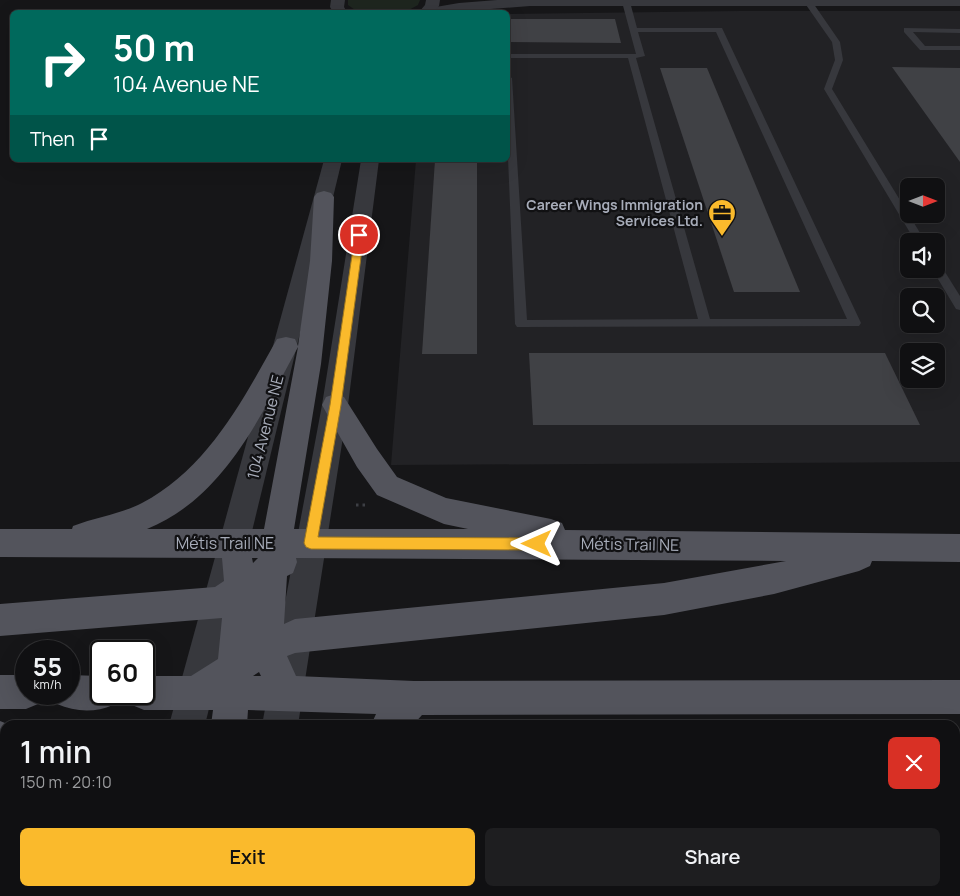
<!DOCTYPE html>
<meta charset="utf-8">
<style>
:root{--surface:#101012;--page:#1e1e20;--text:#f1f3f6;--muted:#9c9d9f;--line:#303032;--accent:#faba2c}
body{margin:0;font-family:Manrope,sans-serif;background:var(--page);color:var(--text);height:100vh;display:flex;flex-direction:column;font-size:19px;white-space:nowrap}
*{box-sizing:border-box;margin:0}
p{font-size:16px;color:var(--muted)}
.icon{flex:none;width:28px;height:28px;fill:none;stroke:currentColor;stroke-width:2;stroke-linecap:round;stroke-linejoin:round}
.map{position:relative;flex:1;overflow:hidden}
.side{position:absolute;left:0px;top:720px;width:960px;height:176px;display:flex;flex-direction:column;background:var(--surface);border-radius:15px 15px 0 0;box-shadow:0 5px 20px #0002,0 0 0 1px var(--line)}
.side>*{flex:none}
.banner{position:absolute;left:10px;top:10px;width:500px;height:152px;border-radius:8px;box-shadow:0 5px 20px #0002,0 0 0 1px var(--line);background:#00695c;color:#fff;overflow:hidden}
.needle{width:32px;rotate:90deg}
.tools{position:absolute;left:900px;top:178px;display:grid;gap:10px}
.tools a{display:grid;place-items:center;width:45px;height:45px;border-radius:8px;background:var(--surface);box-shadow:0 5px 20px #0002,0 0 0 1px var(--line);font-size:25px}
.speed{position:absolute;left:15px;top:640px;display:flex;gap:10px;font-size:25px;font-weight:700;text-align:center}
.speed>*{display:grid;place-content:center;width:65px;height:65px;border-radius:50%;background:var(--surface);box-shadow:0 5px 20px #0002,0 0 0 1px var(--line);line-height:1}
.speed small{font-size:12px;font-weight:400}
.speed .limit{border:2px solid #111;border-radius:8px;background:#fff;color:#111}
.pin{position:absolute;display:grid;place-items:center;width:42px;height:42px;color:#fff;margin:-21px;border:2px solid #fff;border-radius:50%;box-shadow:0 1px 5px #0007}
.me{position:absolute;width:55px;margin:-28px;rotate:270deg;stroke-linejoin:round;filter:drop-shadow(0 0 4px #0008)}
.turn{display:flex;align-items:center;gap:18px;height:105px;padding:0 20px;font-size:22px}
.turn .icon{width:65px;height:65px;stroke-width:2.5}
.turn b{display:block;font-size:35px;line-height:42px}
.then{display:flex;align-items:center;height:48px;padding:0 20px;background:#0003;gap:10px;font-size:19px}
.round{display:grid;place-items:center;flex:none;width:52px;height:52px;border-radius:8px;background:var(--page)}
.headline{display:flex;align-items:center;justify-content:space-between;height:85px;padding:0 20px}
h1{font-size:30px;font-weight:600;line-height:38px}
.cta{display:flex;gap:10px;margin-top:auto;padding:10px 20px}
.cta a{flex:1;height:58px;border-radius:8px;background:var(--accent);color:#111;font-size:20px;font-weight:600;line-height:58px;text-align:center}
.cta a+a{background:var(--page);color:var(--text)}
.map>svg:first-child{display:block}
.built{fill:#222225;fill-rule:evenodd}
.green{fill:#1e261f}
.building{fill:#404145}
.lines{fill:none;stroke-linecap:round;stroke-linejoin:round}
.path-far1{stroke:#3d3f44;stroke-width:3;stroke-dasharray:2.5 4;stroke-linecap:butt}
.path{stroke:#3d3f44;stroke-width:4.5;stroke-dasharray:3 5;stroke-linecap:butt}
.service{fill:#37383d;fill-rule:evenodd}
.minor{fill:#37383d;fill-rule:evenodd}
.tertiary{fill:#37383d;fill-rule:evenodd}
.primary{fill:#53545c;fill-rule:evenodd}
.route{fill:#faba2c;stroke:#a2791d}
.labels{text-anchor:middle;stroke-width:4.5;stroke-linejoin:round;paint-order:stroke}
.far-poi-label{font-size:14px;font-weight:bold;fill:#a7acb9;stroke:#111113;text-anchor:end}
.street-label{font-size:16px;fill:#a7acb9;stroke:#111113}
</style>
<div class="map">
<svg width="960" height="896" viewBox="0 0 960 896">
<rect width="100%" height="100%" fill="#161618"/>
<!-- built -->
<g class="built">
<path d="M739,11H960V462L391,465L416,160H508V14ZM909,186H936V214H909ZM909,241H936V269H909ZM909,296H936V324H909ZM909,351H936V379H909Z"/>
<path d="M5,797V891H83L82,896H0V798Z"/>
</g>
<!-- green -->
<path class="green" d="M348,0H420L418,5L405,12H358L348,5Z"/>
<!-- building -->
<g class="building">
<path d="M508,19H615L621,43L508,42Z"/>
<path d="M892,67L960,68V162Z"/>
<path d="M660,68H707L800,292H734Z"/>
<path d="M435,160H477V354H422Z"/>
<path d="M529,353H885L920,425H533Z"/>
<path d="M0,830H5V891H55L53,896H0Z"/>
<path d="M576,891H618L640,895L575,896Z"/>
</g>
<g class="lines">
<!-- path-far1 -->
<path class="path-far1" d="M356,505H366"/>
<!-- path -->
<g class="path">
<path d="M0,792H5"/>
<path d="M90,896L92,891"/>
</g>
<!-- service -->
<g class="service">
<path d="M625,0L630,2L637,28H722L861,323L859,326L517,327L515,324L508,158V76L512,78L527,320L698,319L628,58H508V54H636L622,2ZM638,32H716L847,319H710L636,58L645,56Z"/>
<path d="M807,0H811L840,42L843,60L832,89L925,241H915L824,89L835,60L832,42L804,2Z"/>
<path d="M904,28L960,29V33L913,32L925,46H960V50H920L904,32Z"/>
<path d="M936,263L940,264L960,296V310L956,309L932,269H936Z"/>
</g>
<!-- minor -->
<g class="minor">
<path d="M497,0H960V6H530L452,12H422L424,9L459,3Z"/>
<path d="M955,848L960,849V889L955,888Z"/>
<path d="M730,891H770L769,896H729Z"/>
</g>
<!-- tertiary -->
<g class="tertiary">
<path d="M331,0H345L344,7L347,12H333L330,7Z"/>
<path d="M426,0H440L439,6L434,12H419L425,5Z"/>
<path d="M324,160H342L205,725H169Z"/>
<path d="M361,160H379L348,405L298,725H262L322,405Z"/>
<path d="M123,891H163L162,896H122Z"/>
<path d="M230,891H270L269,896H229Z"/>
</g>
<!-- primary -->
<g class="primary">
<path d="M324,191L331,193L334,197L332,261L321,364L294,529H468L444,524L377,495L357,467L322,405L326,397L335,394L344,397L377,449L397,477L446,498L551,519L562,523L565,530L960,534V562L872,561L870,566L859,571L774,594L664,615L295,653L287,656L296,676L414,681L960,680V714L422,715L413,725H371L376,714L248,710L247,725H211L213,710H144L132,705L127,694H144V676H191L218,659L222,618L0,636V604L215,587L224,581L222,558L0,557V529H72L73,526C96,517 121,514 142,503C207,469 243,400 277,339L286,337L295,339L298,346L310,261L314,197L317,193ZM298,347L264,529H147C224,498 261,415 298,347ZM252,558H258L253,563ZM296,558L786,561L664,583L295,619L284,624L287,576L293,573L297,562ZM259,672L261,676H253Z"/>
<path d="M0,675H26V694H43L38,704L26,709H0Z"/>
<path d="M69,675L101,676V694H118L113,705C95,713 75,712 57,704L52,694H69Z"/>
<path d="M0,721L10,725H5V759L0,757Z"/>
<rect x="179" y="891" width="40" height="5"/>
<path d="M274,891H314L312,896H272Z"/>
</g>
</g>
<!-- route -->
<path class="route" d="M359,232L364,235L341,405L318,537L537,538L541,540L543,544L541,548L537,550L311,549L306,547L304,543L330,405L355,235Z"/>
<!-- icons -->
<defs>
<symbol id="office-pin" viewBox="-11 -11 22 30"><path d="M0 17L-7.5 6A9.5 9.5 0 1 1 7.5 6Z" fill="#faba2c" stroke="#111113"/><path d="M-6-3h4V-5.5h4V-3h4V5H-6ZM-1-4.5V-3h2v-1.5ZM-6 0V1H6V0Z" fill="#111"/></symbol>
</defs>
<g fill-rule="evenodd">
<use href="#office-pin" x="706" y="197" width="32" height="43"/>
</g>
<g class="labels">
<!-- far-poi labels -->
<g class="far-poi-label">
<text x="703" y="210">Career Wings Immigration<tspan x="703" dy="16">Services Ltd.</tspan></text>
</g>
<!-- street labels -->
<g class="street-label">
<text transform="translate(265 427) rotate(-76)" y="6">104 Avenue NE</text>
<text x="225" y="549">Métis Trail NE</text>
<text transform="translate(630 544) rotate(1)" y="6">Métis Trail NE</text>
</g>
</g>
</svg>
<div class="tools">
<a><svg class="needle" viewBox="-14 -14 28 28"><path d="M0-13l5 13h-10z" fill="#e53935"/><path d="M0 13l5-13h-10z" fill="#9c9d9f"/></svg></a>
<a><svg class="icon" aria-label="sound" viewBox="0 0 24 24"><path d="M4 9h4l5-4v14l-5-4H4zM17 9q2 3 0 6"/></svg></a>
<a><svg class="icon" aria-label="search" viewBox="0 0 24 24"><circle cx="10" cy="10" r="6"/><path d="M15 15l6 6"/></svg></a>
<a><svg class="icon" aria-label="layers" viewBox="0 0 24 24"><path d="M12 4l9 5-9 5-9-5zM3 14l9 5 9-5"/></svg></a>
</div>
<div class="speed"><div>55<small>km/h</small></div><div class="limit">60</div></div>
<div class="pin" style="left:359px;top:235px;background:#d93025"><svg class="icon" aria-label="arrive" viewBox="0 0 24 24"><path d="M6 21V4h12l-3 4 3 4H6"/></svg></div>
<svg class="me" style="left:537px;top:544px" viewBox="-20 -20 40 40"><path d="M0-17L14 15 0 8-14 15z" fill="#faba2c" stroke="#fff" stroke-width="4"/></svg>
<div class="banner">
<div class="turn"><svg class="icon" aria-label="right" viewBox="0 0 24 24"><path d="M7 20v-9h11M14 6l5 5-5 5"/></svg><div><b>50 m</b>104 Avenue NE</div></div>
<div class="then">Then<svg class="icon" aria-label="arrive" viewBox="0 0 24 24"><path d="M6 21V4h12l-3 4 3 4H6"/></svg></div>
</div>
<section class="side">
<div class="headline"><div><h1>1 min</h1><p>150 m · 20:10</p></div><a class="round" style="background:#d93025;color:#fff"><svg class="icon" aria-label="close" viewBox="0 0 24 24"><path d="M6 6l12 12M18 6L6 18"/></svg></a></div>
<div class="cta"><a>Exit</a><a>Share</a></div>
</section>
</div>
